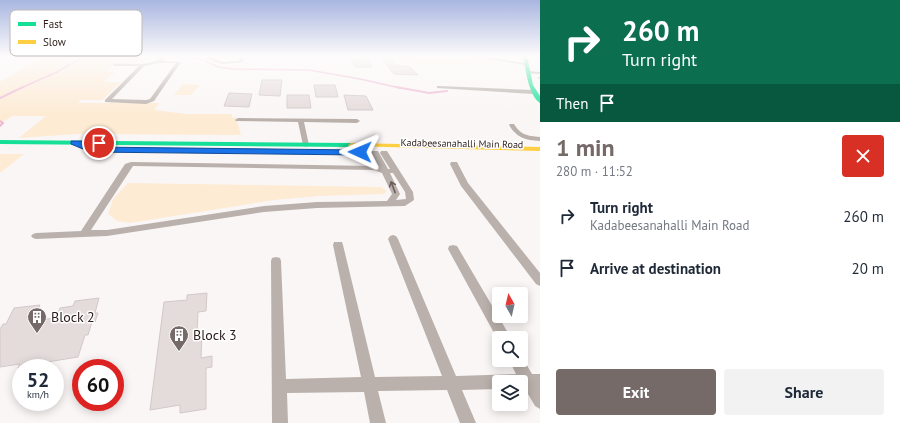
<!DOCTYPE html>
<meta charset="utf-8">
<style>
:root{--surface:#fff;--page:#f2f2f3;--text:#1f2937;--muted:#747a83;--accent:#756a67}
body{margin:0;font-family:"PT Sans",sans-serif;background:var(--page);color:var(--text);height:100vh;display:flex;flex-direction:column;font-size:15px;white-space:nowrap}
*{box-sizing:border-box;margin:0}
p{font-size:13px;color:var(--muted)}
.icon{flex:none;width:22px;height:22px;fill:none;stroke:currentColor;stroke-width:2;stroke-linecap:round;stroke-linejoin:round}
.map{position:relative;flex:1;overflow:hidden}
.panel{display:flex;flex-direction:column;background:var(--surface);width:360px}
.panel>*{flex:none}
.top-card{background:#0b6e4f;color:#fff;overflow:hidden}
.needle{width:26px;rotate:352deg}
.controls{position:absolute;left:492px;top:287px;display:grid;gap:8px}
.controls a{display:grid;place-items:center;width:36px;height:36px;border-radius:4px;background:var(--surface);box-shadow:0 2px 10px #0003;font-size:20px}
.speed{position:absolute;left:12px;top:359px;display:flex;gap:8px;font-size:20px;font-weight:700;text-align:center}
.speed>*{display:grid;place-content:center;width:52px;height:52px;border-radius:50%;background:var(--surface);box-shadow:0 2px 10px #0003;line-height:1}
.speed small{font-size:10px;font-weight:400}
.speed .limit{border:6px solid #d22;background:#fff;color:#111}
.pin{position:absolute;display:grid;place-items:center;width:34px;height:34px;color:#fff;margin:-17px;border:2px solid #fff;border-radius:50%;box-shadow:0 1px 4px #0007}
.me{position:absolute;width:44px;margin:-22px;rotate:271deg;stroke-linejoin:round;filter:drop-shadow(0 0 3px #0008)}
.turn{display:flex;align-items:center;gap:14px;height:84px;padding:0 16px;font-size:18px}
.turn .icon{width:52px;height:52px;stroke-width:2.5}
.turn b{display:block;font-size:28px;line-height:34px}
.then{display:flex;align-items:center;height:38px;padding:0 16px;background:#0003;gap:8px;font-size:15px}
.round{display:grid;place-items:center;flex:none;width:42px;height:42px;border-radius:4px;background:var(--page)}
.headline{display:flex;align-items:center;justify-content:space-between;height:68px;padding:0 16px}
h1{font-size:24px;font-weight:700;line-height:30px;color:var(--accent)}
.cta{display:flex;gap:8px;margin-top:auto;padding:8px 16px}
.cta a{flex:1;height:46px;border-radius:4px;background:var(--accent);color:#fff;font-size:16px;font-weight:700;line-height:46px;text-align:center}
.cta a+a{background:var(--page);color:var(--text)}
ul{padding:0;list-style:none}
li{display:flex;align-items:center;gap:12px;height:52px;padding:0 16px}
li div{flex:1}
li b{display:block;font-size:15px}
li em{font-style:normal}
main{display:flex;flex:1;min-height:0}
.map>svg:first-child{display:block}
.green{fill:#fdebd4}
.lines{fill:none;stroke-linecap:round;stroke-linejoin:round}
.stream-far1{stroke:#ecb9d3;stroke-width:1.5}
.stream{stroke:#ecb9d3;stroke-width:2}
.building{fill:#e4dcdb;stroke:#d3c8c9}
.street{fill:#bab1ac;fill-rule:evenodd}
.fast{fill:#16e098;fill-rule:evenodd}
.slow{fill:#ffcf43;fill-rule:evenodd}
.oneway{stroke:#6c605c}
.route{fill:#1a73e8;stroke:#114b97}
.labels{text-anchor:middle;stroke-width:3;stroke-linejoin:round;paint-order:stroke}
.far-street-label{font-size:10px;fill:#2d1e1a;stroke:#fff}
.near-poi-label{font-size:14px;fill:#2d1e1a;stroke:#fff;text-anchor:start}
.key{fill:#fff;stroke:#c0bcba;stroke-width:1}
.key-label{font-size:11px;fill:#2d1e1a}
</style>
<main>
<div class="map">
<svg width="540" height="423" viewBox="0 0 540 423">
<rect width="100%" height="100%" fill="#fbf6f6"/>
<!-- green -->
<g class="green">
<path d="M44,56H141L140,62L115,64L105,71L115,72L104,82H121L102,100H81L78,103H159L154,110L187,114H232V118L236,117L241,135L78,134L19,138L46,116H12L0,124V82Z"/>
<path d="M395,56H443L460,60L463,58L492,61V64L466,60L467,64H420L417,62L398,60Z"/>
<path d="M183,84L200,85L191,95H174Z"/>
<path d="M0,154H24L0,173Z"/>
<path d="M128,183L381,187L387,191L384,194L319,196L274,200L130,223L117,221L108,214L113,199Z"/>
</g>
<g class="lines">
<!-- stream-far1 -->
<g class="stream-far1">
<path d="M185,56L204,60L218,67L233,69L309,70L360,79L400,88"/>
<path d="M538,78H540"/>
<path d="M21,88L57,72L85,56"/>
</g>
<!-- stream -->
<g class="stream">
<path d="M396,87L429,93L447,91"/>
<path d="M0,98L23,87"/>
<path d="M0,121L3,123L0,126"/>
</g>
</g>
<!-- building -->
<g class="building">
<path d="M349,56L366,57L372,67H355Z"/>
<path d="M380,56H389L396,65L410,67L418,75L394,74Z"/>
<path d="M262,80H282L280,96L259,95Z"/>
<path d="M314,85H335L338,97H316Z"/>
<path d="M229,93L252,94L249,107L224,106Z"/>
<path d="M287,95H309L311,108H287Z"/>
<path d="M344,95L366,96L373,110H348Z"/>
<path d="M207,293L206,311L198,312L197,333H202L201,358L212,356V367L206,368V409L180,413V405L150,410L164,302L187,300V295Z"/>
<path d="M99,298L95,313H98L95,322H92L88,335H85L78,357L29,365L27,368H18L20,364L0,367V329L3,324H6L14,308L40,305L33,320H36L56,318L60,308L73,306L75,301Z"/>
</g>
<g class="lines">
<!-- street -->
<g class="street">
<path d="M162,56H166L162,61L181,62L154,101L146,104L105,102V100L139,66H114L113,64C128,62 150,69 162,56ZM159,63H176L150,99L146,100L112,99L144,66Z"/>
<path d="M206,56H210L222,62L239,61V56H243V62L222,64L207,59Z"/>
<path d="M467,56H479L528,64L526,65Z"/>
<path d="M528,71L540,72V74L526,73Z"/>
<path d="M439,86L534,90L537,92L534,94L437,88V86Z"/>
<path d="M238,118L357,119L360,121L357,123L304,122L309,145L306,147L303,145L298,122L236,121L235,120Z"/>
<path d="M510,124H514C521,135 527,136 540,137V141C525,140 517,138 509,125Z"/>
<path d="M372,151H378L388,169H390L380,153L381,151H387L413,192L414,200L405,206L317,208L264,212L107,236L36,239L33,238L31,236L33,234L36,233L81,231L125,164L131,162L373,166L379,167L371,153ZM133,166L373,170L382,173L392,194L387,201L317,202L264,206L107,230H91ZM390,173H393L405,192L406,199L396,200L400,194Z"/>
<path d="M451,162H457L468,183L540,273V286L536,284L461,186L450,164Z"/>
<path d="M393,235L396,236L398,239L456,376L516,374L509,360H521V355L532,374H540V409L535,406L525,389H521V382H499V389L462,390L476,423H460L447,390L378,391L386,423H370L364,392L287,393L288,423H272L271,261L272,258L276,257L280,258L281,261L286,379L361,377L333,245L334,242H342L343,245L375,377L442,376L388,239L390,236Z"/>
<path d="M453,245L457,246L511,338H499V342L448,249L449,246Z"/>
</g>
<!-- fast -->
<g class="fast">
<path d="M523,56H527L533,85L540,96V103C528,95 526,69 523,56Z"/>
<path d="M0,140L351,143L354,145L351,147L0,144Z"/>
</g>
<!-- slow -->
<path class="slow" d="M351,143L540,147V151L349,146L348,145Z"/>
</g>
<!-- one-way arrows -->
<defs><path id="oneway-shaft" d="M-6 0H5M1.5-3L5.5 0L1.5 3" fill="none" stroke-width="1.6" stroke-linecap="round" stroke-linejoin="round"/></defs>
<use class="oneway" href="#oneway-shaft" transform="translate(393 187) rotate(-111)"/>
<!-- sky -->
<linearGradient id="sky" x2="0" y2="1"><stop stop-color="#a9b6e0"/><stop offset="0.49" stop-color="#fdfbfb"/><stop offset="1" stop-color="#fdfbfb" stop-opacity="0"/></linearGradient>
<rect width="540" height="115" fill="url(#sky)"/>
<!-- route -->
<path class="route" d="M71,141H99L103,143L99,145L84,144L91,147L360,150L364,152L360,155L90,152L71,144Z"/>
<!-- icons -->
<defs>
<symbol id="building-pin" viewBox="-11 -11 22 30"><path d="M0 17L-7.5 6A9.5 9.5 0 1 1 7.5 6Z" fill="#756a67" stroke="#fff"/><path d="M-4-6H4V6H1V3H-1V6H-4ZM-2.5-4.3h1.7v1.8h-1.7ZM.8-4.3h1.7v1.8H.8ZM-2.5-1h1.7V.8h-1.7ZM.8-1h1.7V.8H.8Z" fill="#fff"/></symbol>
</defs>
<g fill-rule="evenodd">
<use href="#building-pin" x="26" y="306" width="22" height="30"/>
<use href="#building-pin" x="168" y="324" width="22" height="30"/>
</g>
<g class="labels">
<!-- far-street labels -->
<g class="far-street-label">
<text transform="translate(462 143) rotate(1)" y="4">Kadabeesanahalli Main Road</text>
</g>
<!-- near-poi labels -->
<g class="near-poi-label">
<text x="51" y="322">Block 2</text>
<text x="193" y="340">Block 3</text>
</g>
</g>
<!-- legend -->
<rect x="10" y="10" width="132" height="46" rx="6" class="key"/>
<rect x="18" y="22" width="18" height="4" fill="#16e098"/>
<rect x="18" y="40" width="18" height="4" fill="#ffcf43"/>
<g class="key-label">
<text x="43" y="28">Fast</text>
<text x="43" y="46">Slow</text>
</g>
</svg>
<div class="controls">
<a><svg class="needle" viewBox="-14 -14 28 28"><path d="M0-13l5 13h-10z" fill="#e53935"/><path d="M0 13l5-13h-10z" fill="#747a83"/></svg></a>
<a><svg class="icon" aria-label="search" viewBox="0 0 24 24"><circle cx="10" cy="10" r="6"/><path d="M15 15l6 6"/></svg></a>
<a><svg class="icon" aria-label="layers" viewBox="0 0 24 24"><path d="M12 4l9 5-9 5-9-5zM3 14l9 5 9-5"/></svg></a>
</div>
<div class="speed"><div>52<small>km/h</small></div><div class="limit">60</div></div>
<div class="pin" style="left:99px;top:143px;background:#d93025"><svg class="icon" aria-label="arrive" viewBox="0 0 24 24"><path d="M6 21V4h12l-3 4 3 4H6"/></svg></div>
<svg class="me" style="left:360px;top:152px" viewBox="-20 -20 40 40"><path d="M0-17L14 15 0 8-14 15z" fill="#1a73e8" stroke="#fff" stroke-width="4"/></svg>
</div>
<section class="panel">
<div class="top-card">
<div class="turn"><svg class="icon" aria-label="right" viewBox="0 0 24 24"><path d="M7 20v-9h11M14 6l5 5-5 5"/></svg><div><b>260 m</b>Turn right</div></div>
<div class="then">Then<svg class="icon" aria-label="arrive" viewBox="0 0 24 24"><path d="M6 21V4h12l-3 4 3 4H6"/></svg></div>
</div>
<div class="headline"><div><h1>1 min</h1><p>280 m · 11:52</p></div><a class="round" style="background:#d93025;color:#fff"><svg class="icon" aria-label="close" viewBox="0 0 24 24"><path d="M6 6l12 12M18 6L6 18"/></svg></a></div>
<ul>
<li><svg class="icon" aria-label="right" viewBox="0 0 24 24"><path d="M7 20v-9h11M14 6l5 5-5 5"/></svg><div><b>Turn right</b><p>Kadabeesanahalli Main Road</p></div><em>260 m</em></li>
<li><svg class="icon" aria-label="arrive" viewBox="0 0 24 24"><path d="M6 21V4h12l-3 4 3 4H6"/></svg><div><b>Arrive at destination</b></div><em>20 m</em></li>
</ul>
<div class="cta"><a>Exit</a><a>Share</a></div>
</section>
</main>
